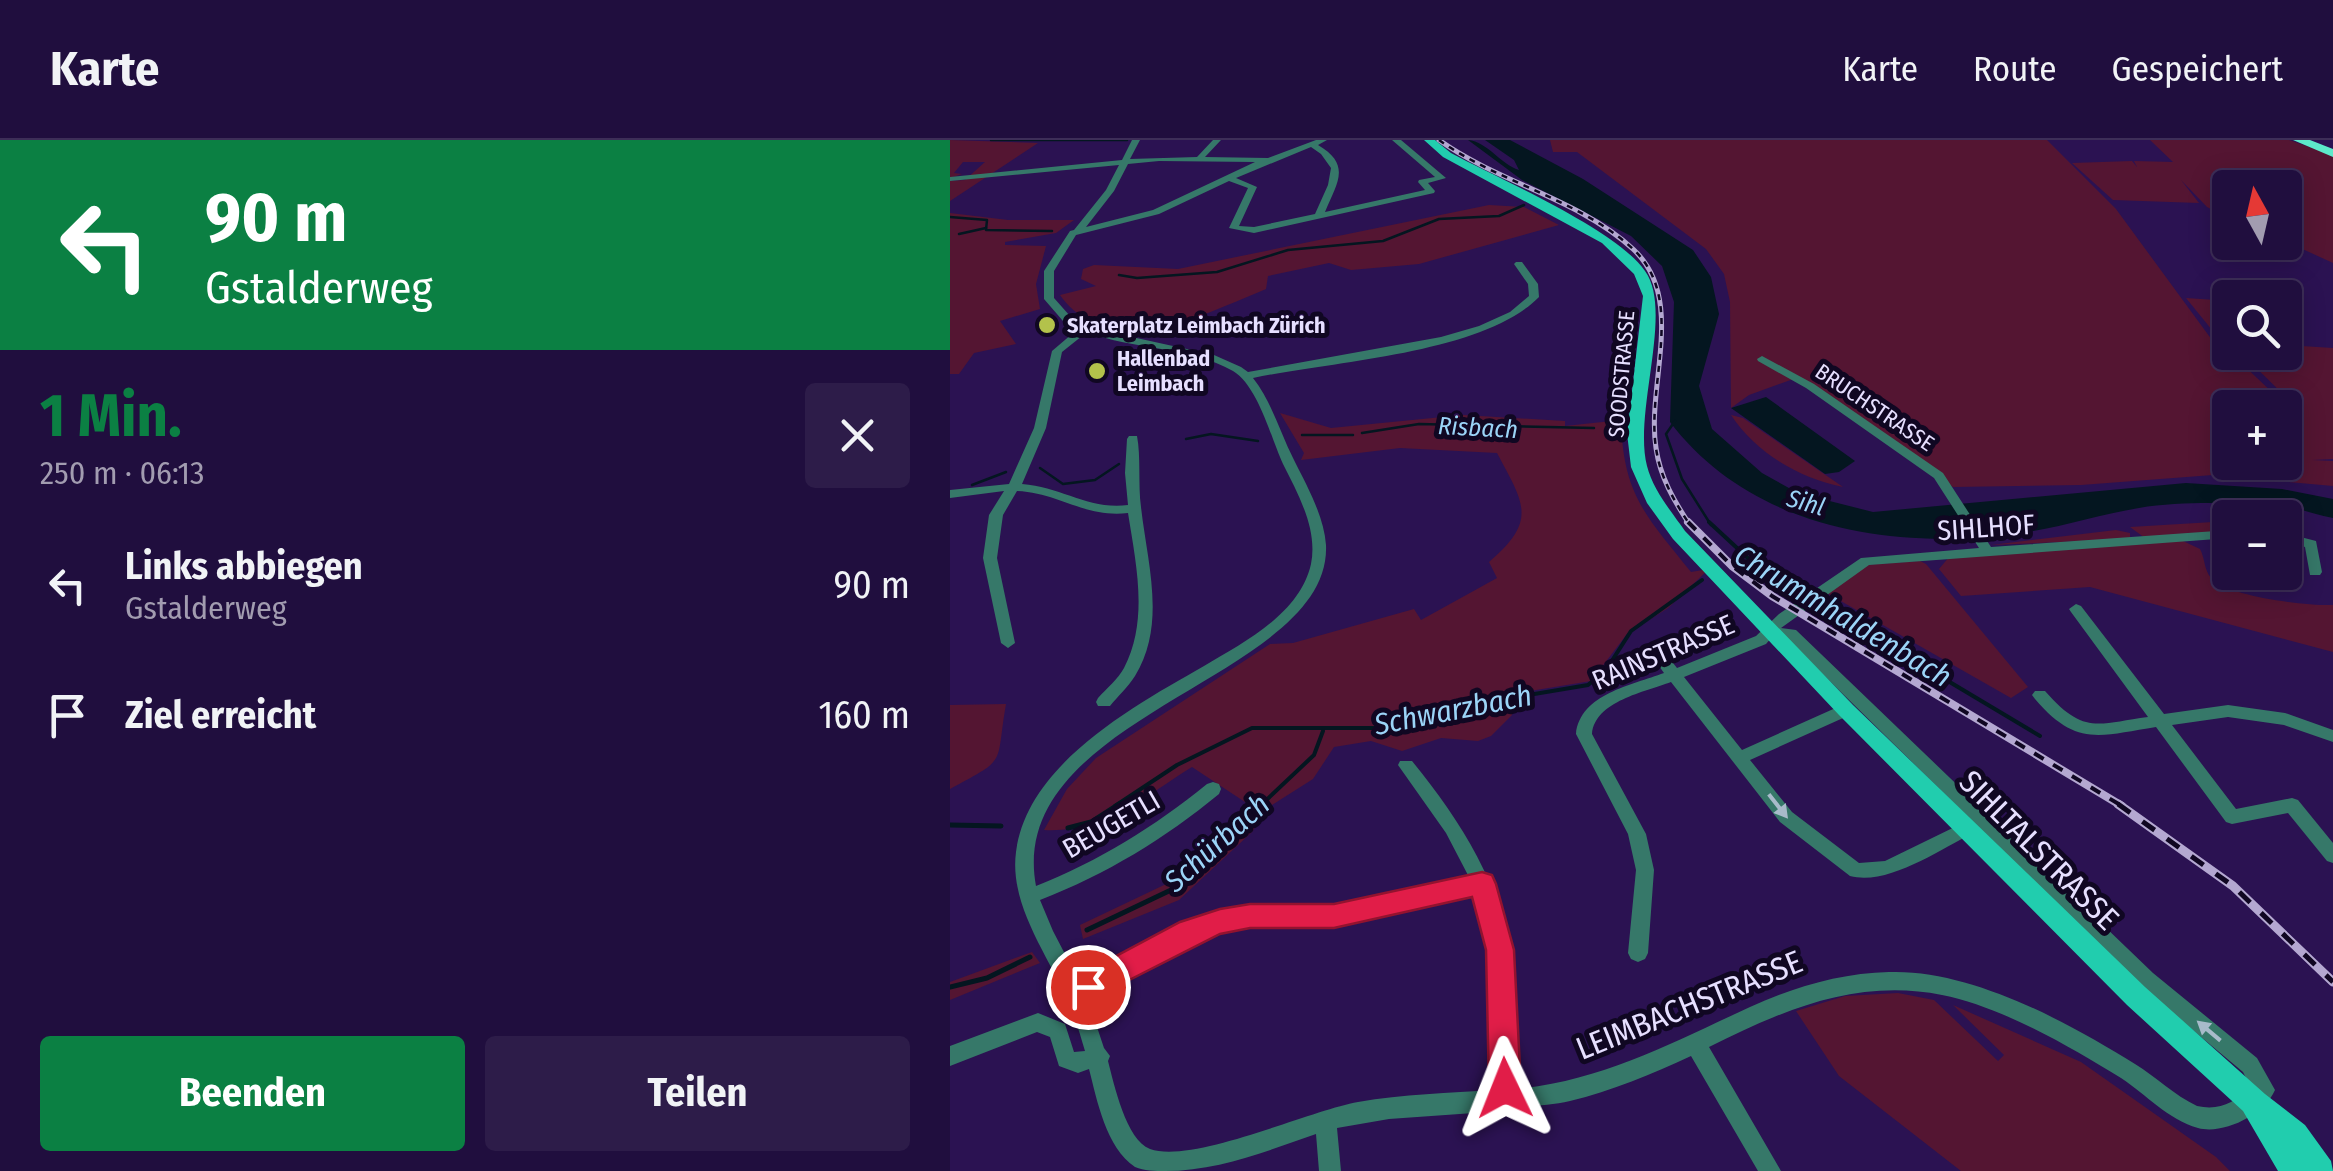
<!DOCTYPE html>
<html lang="de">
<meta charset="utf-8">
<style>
:root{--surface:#200e3e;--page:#2d1c49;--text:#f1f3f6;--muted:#a29cb0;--line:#3d2e58;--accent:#0b8043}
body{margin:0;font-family:"Fira Sans Condensed",sans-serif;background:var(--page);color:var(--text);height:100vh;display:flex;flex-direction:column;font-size:38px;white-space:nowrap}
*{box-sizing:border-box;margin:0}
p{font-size:32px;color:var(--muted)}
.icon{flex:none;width:55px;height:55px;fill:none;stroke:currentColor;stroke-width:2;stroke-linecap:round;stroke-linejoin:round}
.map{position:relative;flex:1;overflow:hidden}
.details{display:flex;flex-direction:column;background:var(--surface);width:950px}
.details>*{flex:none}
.top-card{background:#0b8043;color:#fff;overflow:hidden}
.needle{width:65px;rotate:352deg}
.buttons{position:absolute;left:1262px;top:30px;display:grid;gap:20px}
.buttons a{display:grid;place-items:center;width:90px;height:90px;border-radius:10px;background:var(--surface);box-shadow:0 5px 25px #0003,0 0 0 2px var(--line);font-size:50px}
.pin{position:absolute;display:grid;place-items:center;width:85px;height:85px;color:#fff;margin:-42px;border:5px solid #fff;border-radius:50%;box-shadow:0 2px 10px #0007}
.me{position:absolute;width:110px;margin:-55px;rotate:358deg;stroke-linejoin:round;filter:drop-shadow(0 0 8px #0008)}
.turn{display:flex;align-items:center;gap:35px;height:210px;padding:0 40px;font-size:45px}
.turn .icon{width:130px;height:130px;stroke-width:2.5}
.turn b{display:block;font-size:70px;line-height:85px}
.round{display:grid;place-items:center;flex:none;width:105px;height:105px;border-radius:10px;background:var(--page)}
.summary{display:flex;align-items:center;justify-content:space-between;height:170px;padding:0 40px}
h1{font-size:60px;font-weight:700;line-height:75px;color:var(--accent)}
.action{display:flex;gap:20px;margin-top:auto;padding:20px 40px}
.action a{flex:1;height:115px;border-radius:10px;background:var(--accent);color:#fff;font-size:40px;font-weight:700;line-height:115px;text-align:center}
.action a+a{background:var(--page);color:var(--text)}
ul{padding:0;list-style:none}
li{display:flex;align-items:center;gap:30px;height:130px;padding:0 40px}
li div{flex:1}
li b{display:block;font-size:38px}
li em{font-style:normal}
header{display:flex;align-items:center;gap:60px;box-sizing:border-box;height:140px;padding:0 50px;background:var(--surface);border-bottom:2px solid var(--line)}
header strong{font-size:48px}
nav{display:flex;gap:55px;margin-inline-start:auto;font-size:35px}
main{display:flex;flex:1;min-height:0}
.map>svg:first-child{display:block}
.green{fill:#541532;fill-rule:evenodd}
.water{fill:#041620}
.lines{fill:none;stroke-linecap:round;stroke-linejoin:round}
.stream-far2{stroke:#041620;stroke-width:2.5}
.stream-far1{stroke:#041620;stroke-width:4}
.stream{stroke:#041620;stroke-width:5}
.minor{fill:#367869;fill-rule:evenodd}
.major{fill:#21cdae;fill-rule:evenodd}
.highway{fill:#5de9ca;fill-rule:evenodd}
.rail-far2-casing{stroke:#b4a8d1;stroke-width:5}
.rail-far1-casing{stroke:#b4a8d1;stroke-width:8}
.rail-casing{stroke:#b4a8d1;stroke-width:9}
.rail-far2{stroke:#100722;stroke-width:2.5;stroke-dasharray:6;stroke-linecap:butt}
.rail-far1{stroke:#100722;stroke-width:4;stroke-dasharray:11;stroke-linecap:butt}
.rail{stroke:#100722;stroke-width:5;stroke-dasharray:15;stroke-linecap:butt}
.oneway{fill:#a8bbca}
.route{fill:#e11d48;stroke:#92132f;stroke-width:2.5}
.poi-dot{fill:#b3c24b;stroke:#100722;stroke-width:4}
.labels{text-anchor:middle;stroke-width:10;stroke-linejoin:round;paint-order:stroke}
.far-poi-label{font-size:22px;font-weight:bold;fill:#e6dfff;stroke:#100722;text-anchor:start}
.far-street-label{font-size:22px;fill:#e6dfff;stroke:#100722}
.far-water-label{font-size:25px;font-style:italic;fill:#9bd4f7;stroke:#100722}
.street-label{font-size:28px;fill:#e6dfff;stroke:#100722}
.water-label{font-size:30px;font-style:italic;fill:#9bd4f7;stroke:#100722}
.near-street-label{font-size:32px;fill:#e6dfff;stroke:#100722}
</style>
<header>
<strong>Karte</strong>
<nav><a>Karte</a><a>Route</a><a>Gespeichert</a></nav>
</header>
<main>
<section class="details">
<div class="top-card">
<div class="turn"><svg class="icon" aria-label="left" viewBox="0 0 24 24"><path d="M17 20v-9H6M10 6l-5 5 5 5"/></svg><div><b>90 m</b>Gstalderweg</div></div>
</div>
<div class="summary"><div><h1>1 Min.</h1><p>250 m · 06:13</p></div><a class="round"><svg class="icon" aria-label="close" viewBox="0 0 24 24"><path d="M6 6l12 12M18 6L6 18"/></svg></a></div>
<ul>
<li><svg class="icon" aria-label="left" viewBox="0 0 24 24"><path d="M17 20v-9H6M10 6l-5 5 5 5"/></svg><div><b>Links abbiegen</b><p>Gstalderweg</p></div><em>90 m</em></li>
<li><svg class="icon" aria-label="arrive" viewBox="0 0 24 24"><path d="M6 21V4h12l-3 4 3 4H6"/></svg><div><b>Ziel erreicht</b></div><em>160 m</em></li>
</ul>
<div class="action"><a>Beenden</a><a>Teilen</a></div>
</section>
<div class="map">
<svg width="1383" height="1031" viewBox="0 0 1383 1031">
<rect width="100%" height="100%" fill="#2b1252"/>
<!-- green -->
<g class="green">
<path d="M0,0L88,3L0,61V41L15,40L35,22H13L4,33L12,34L0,38Z"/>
<path d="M600,0H1097L1166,69L1273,215L1288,220L1343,272L1342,263L1291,213L1335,212V205L1383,208V319L1362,320L1383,321V346L1263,335L1131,345L1003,347L849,237L799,255L781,268L780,162L774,134L756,109L627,12H603ZM1280,268H1335V322H1280Z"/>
<path d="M1200,0H1339L1383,15V123L1335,101V48H1280V79L1257,67L1231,40L1249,63L1163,60L1122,23L1182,21L1187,27L1184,21L1223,22Z"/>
<path d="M539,65L574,67L609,85L469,124L401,130L379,123L318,136L316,149C284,162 216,193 183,194C156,195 124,176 110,155L146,146L131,139L133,129L144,125L228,129Z"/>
<path d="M0,73L58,80H124L106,93L55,102V105L96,106L86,144L90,169L50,181L66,204L24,213L9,234H0Z"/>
<path d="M1236,158L1280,161V212L1293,218L1284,217Z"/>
<path d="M330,273L381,288L513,275L615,281V286L671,280C673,355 696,376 741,432L759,429L718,468L677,494L641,541L561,554L562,575L541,596L528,601L491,598L452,611L421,601L384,607L363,639L319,667L302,692L229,760L133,799L130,785L233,736L298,664L242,627C192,658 154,693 94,690L117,649L146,618L320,504L343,503L464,469L471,480L547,438L539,422C588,380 574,364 547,313L450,308L351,320L354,313Z"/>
<path d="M781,275L793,278L893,347C849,338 806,313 781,275Z"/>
<path d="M1280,381V392L1195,398L1180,387Z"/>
<path d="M1166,390L1180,393V399L1041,405Z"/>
<path d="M1233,401L1250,409C1255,418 1254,430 1261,438C1278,457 1358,466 1383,465V512L1140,447L1011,456L989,429L1000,416Z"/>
<path d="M970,421L976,424L1078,547L1061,558L875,452L914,425Z"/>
<path d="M56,564C45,627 59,617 0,649V565Z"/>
<path d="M82,812L90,823L0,860V842Z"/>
<path d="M948,853L984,860L1048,921L1054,915L1003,865L1131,922L1266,1017L1280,1031H1011L889,936L846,871L895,856Z"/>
</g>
<!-- water -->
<g class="water">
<path d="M518,0C538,2 550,24 569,30L564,20L535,0H560L633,39L743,110L761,137L769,174L749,246L762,289L812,333L848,353L923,372L1236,343L1332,349L1383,359V378C1364,375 1343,365 1324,365C1281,363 1232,361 1189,368C1152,374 1115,386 1078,392C949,412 803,391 720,282L724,162L712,126L681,96L572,40Z"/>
<path d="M816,257L905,321L889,332L875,334L781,268Z"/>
</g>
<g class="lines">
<!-- stream-far2 -->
<g class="stream-far2">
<path d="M41,0H177"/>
<path d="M0,77L37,80L36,90L102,91"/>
<path d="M9,94L36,88"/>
<path d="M169,135L187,138L267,132L338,110L433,101L489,79L549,76L574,65"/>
<path d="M725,281L716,294L732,339L761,385"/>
<path d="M412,293L469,284L644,288"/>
<path d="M352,295H403"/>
<path d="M236,299L261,294L308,301"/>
<path d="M90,328L113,344L145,340L169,324"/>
<path d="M22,345L56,332"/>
</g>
<!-- stream-far1 -->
<g class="stream-far1">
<path d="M759,382L800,420L856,456"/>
<path d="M864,461L1090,596"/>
<path d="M165,666L227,625L302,588H433L482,571L638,545L656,530L681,491L752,440"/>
<path d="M310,666L364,615L373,591"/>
</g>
<!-- stream -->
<g class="stream">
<path d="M0,685L51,686"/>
<path d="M118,688L141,682L169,664"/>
<path d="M137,790L221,750L312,664"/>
<path d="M0,847L37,838L80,817"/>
</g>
<!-- minor -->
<g class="minor">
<path d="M182,0H190L180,19L247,17L263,0H271L255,17L318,18L366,0H377L368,5C402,25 387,43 375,72L475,50L468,42L469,40L485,37L442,0H451L496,38L478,43L485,51L484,53L304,93L279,88L298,48L279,41L209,74L126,95L104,131V158L120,176L150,190L264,215L291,227L298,232L491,197L529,186L560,172L579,156L578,144L564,124L566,122H572L588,144L589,157C533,214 382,221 303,238C322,262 330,293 344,320C357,346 374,376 376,405C382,539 54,573 86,746C149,721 204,687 257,644L263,642L269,644L271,649L269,654C214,699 157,734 90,760L103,791L129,841L233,785L270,773L299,768H384L520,739L496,693L448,625L450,621H462C511,681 553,747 562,825C567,866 564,907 566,949C652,941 724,902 800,867C844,847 891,833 939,832C1021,829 1117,882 1185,924C1206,937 1224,955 1247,966C1270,971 1284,962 1301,948L1293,932L1189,845L837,499L822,497L816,504L734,537L792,610L890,566H902L904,570L902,574L800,620L842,672L909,723L935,721L1017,681L1023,683L1026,688L1023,693C989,710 938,746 900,736L830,682L721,542C695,552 645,561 642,594L696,694L704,730L698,813L695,819L688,822L681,819L678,813L686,730L678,694L626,594C630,554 682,545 714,533L696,508L698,504H708L727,528L806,496L829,474L911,418L1029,408L984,338L856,248L808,221L807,219L812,216L864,244L993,333L1041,407L1280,390V398L919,425L831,488L846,490L1203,833L1307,918L1325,950C1314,975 1273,995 1248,988C1217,979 1197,955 1171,938C1119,906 1052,867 992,855C907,838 833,870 759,907L831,1031H808L741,916C702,934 662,951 620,961C599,966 576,965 556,972L552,971L439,979L387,988L391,1031H369L366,994C317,1011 268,1031 215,1031C205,1031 194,1031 185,1027C156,1008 147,960 139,929L128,933L109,926L100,897L87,892L0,926V906L88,873L115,884L124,912L135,911C130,894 125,877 118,861C98,815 59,765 66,712C77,624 184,566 254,526C293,503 350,474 361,424C368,389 348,354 333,324C321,298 308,246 283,231C240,206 183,210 137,192L112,212L96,288L72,344C112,347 138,370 178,365L175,333L177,299L179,296H187C191,316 188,345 191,367C197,422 217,484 185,536C178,547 168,556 160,566H148L146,562L148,558C157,548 168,539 174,528C199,480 186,424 178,373C134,378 110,353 67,351L53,375L47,418L65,503L58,508L51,503L33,418L39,375L54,351L0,358V350L59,344L84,288L102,211L129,188L113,181L94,159V131L120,91L124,90L156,50L169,25L0,41V37L172,20ZM361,7L371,14L381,28L378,45L365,74L304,87L289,86L307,47L286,38ZM209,21L305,22L203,70L136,87L164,51L178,24ZM525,753C549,818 543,883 545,950C499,953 453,954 408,962C358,971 243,1024 200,1009C176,1000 164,944 158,921L160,916L154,908L137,857L246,797L270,789L299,784H384Z"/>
<path d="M1335,393L1366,401L1372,432L1370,435H1360L1355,407L1335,401Z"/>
<path d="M1126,464L1131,466L1214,574L1278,565L1335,573L1383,590V602L1334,585L1278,577L1222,585L1286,669L1342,658L1348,660L1383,703V723L1377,721L1338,673L1282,684L1276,682L1206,587C1149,596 1126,607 1085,559L1082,555L1085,551H1095C1134,595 1146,584 1198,577L1121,472L1119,469Z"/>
</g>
<!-- major -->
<path class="major" d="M474,0H485L501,13C549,39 666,89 695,131C724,171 683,272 697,326C703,350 721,371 735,391L903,565L1195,847L1315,954L1355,985L1381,1021L1383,1031H1328L1293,971L1177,865L889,575L723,399L697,363L681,327L677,293L693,156L684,134L652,103L493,17Z"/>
<!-- highway -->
<path class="highway" d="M1343,0H1360L1383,9V17Z"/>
<defs>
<path id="rail-far2" d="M489,0C549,43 629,59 683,109C737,159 696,244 706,308C710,337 724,361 740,385"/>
<path id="rail-far1" d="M738,382L782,426L822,456L1172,666"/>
<path id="rail" d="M1168,664L1283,746L1383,842"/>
</defs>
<!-- rail-far2 casing -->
<use href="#rail-far2" class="rail-far2-casing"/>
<!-- rail-far1 casing -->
<use href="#rail-far1" class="rail-far1-casing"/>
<!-- rail casing -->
<use href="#rail" class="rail-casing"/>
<!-- rail-far2 -->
<use href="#rail-far2" class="rail-far2"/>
<!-- rail-far1 -->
<use href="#rail-far1" class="rail-far1"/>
<!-- rail -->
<use href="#rail" class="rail"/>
</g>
<!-- one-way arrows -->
<defs><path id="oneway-solid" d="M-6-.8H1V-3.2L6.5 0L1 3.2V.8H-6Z" transform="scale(2.5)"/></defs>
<g class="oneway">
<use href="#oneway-solid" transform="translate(828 666) rotate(52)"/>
<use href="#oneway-solid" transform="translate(1259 891) rotate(-140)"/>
</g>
<!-- route -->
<path class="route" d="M532,732L542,735L546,744L564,810L571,948L566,960L555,964L544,960L539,948L536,810L522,757L384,788H300L270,794L138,861L127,857L123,847L127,837L230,782L270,769L300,764H384Z"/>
<!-- markers -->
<g class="poi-dot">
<circle cx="97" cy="185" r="10"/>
<circle cx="147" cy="231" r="10"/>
</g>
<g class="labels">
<!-- far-poi labels -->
<g class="far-poi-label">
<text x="117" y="193">Skaterplatz Leimbach Zürich</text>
<text x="167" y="226">Hallenbad<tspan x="167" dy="25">Leimbach</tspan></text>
</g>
<!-- far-street labels -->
<g class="far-street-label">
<text transform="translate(671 234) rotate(-85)" y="8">SOODSTRASSE</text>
<text transform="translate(925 267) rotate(34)" y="8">BRUCHSTRASSE</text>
</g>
<!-- far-water labels -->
<g class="far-water-label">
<text transform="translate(528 287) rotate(3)" y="9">Risbach</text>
<text transform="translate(856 362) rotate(16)" y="9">Sihl</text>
</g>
<!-- street labels -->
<g class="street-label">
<text transform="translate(1036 387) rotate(-4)" y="10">SIHLHOF</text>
<text transform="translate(713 512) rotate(-23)" y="10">RAINSTRASSE</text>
<text transform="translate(161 684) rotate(-30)" y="10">BEUGETLI</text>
</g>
<!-- water labels -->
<g class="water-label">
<text transform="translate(893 476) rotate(31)" y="10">Chrummhaldenbach</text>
<text transform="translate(503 570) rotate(-11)" y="10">Schwarzbach</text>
<text transform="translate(267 703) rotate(-42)" y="10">Schürbach</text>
</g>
<!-- near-street labels -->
<g class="near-street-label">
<text transform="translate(1089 710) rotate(45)" y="11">SIHLTALSTRASSE</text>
<text transform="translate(739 865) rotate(-22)" y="11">LEIMBACHSTRASSE</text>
</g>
</g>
</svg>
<div class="buttons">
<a><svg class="needle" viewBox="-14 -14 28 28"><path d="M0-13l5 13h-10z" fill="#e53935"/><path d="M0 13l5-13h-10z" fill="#a29cb0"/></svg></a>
<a><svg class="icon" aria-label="search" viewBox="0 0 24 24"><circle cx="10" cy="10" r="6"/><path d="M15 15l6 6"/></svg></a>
<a>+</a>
<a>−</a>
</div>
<div class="pin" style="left:138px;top:847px;background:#d93025"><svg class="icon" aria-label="arrive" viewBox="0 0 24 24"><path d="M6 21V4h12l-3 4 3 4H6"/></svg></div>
<svg class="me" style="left:555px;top:948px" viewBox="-20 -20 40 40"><path d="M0-17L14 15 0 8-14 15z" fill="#e11d48" stroke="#fff" stroke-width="4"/></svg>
</div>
</main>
